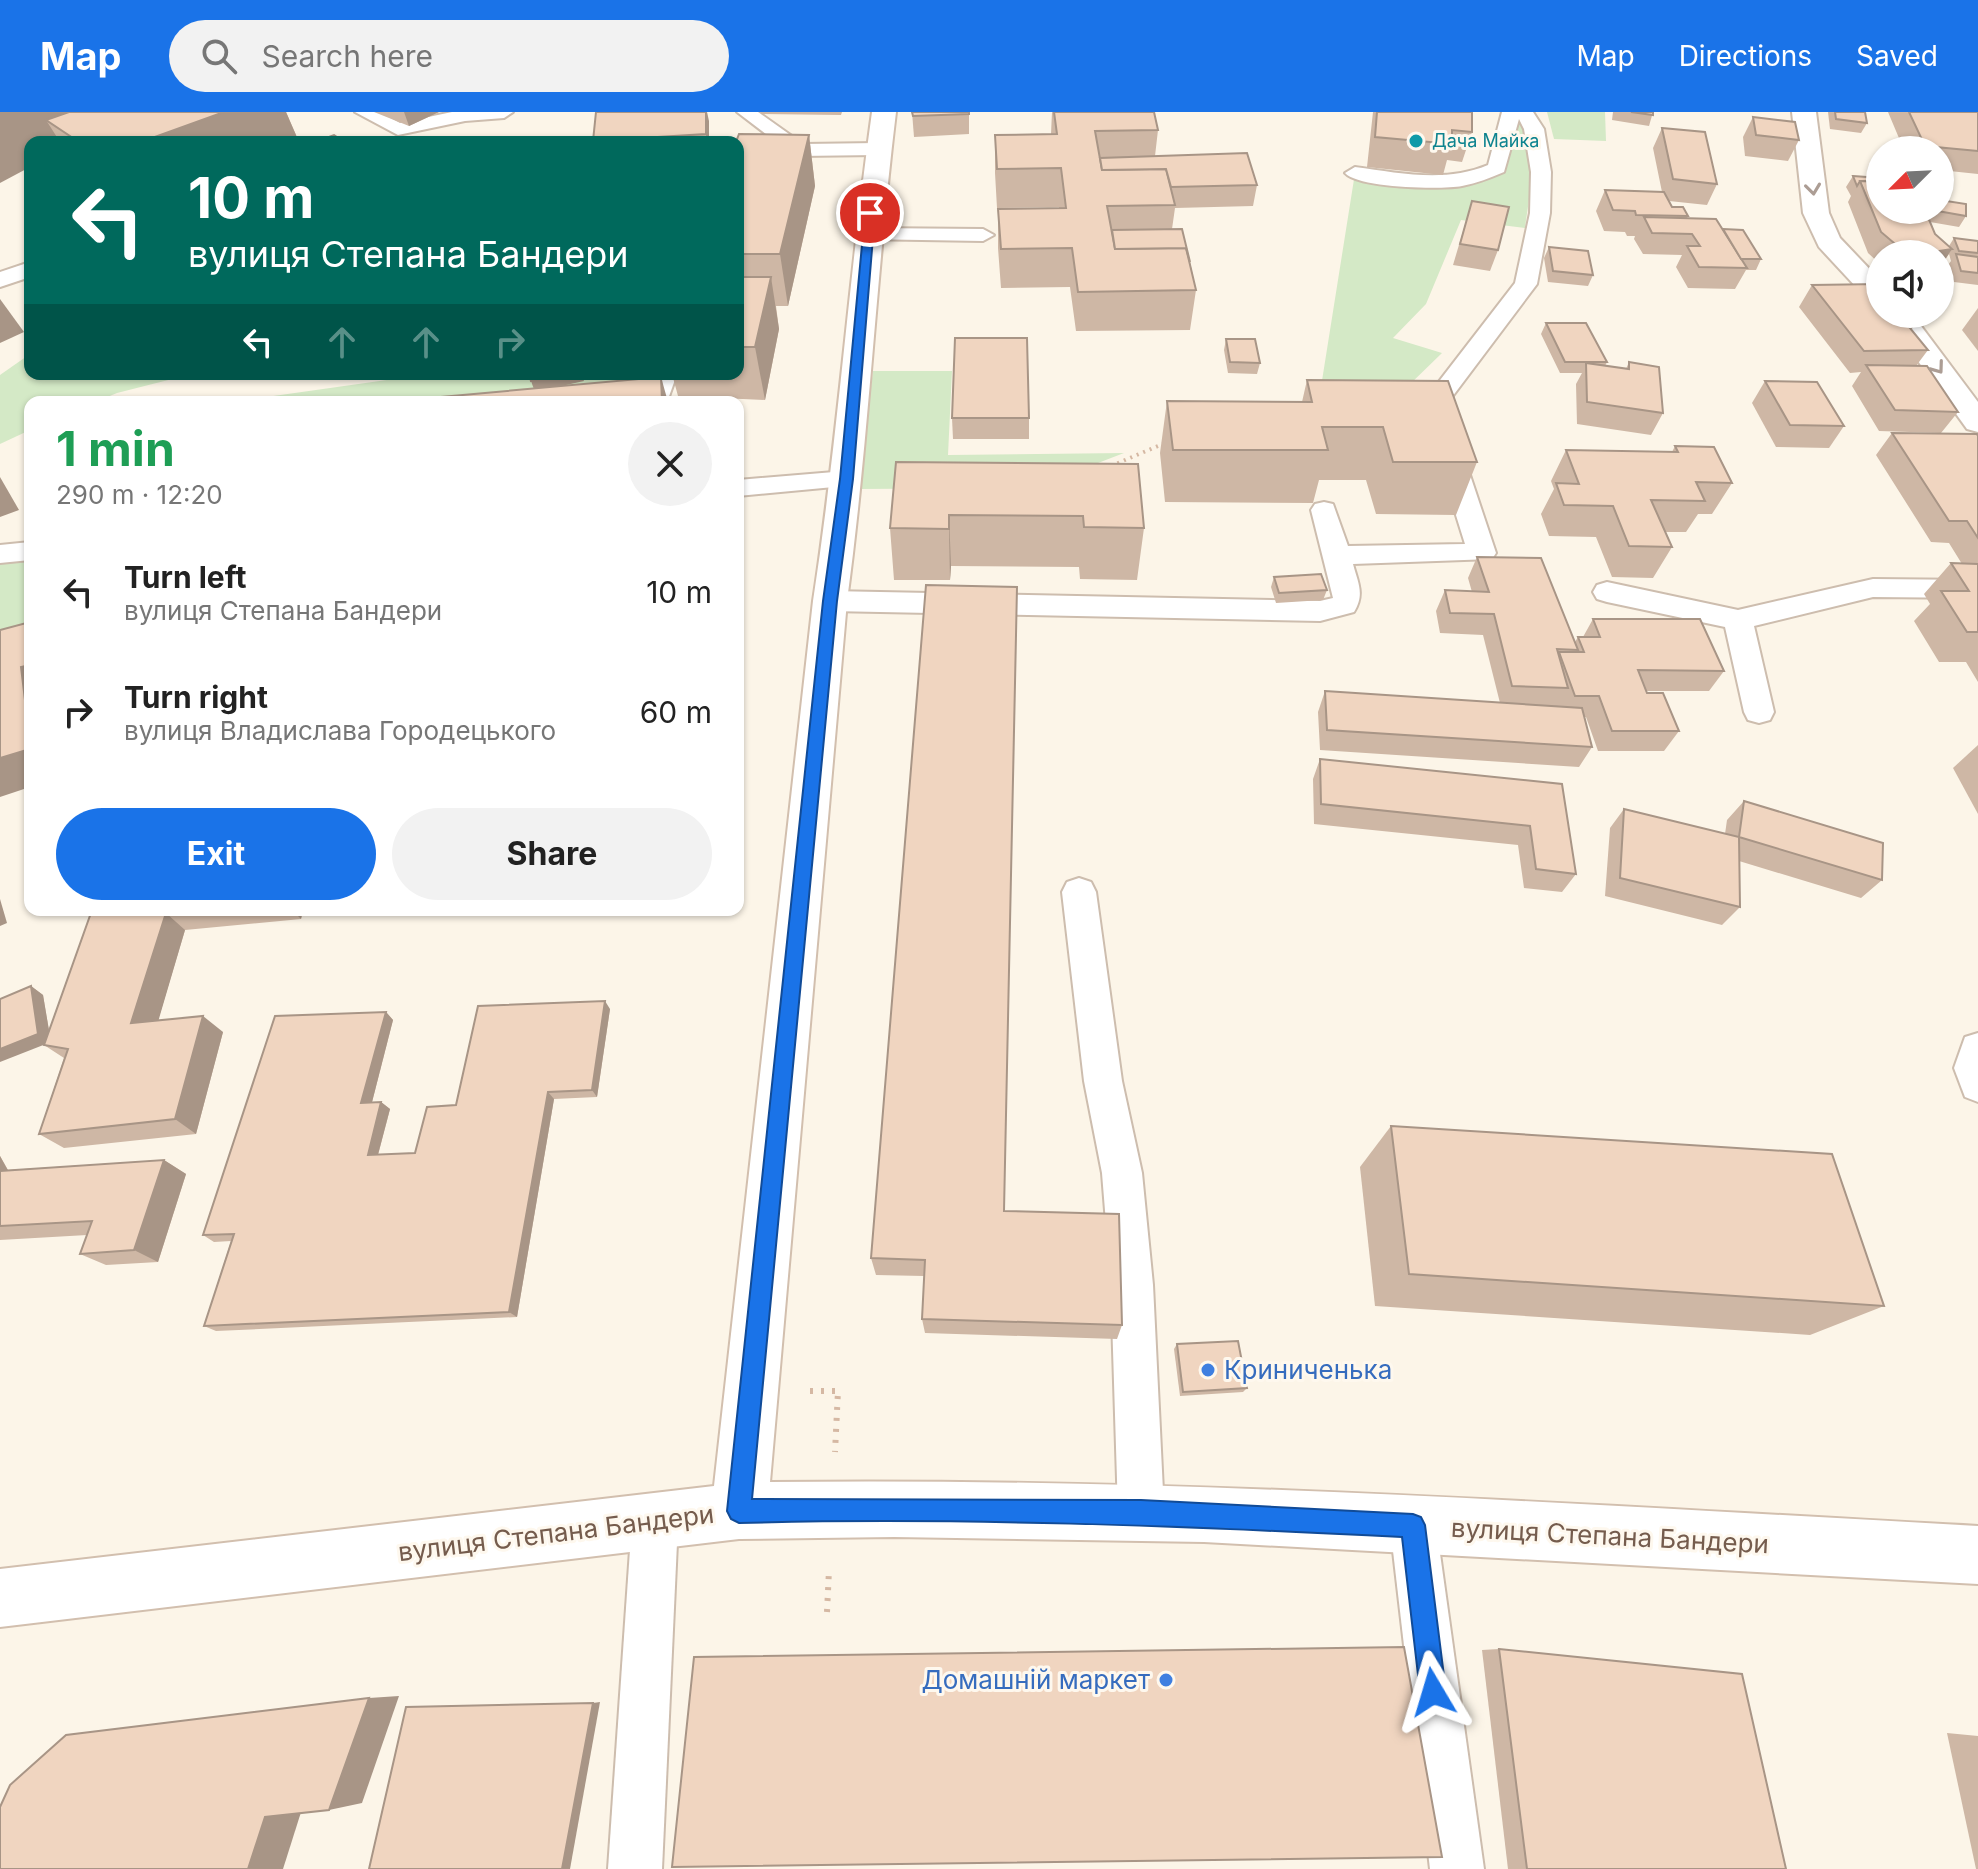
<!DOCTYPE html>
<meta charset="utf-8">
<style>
:root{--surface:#fff;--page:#f2f2f2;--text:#222;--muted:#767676;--accent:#1a73e8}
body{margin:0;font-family:Inter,sans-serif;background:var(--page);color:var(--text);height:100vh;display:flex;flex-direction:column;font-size:30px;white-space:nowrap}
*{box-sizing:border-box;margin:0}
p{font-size:26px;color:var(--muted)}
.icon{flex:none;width:44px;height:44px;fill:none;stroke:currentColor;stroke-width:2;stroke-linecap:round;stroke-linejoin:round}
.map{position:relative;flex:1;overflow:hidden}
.drawer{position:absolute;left:24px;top:284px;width:720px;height:520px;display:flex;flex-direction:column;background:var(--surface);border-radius:16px;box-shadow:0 2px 6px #0004}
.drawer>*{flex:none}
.hud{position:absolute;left:24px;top:24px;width:720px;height:244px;border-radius:16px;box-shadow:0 2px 6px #0004;background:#00695c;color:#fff;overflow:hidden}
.needle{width:52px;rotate:246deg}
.fabs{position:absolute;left:1866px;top:24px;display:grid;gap:16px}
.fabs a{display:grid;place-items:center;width:88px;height:88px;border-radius:50%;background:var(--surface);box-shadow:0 2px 6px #0004;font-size:40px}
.pin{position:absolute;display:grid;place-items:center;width:68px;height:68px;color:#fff;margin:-34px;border:4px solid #fff;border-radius:50%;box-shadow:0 2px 8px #0007}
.me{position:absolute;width:88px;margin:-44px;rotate:353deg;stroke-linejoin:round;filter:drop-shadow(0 0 6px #0008)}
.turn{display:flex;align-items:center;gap:28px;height:168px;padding:0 32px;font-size:36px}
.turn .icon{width:104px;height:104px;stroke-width:2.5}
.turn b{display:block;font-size:56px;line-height:68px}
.lanes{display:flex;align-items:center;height:76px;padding:0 32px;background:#0003;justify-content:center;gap:40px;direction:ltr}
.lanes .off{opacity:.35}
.round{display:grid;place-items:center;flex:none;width:84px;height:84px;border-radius:42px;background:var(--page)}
.summary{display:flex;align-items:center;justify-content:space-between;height:136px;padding:0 32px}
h1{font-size:48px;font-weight:700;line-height:60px;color:#1e9e55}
.action{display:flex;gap:16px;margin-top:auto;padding:16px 32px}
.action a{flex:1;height:92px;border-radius:48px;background:var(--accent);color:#fff;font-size:32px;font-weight:700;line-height:92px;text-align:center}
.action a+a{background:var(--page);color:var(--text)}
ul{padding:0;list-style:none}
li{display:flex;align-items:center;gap:24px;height:120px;padding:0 32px}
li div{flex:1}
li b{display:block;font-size:30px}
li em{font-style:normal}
header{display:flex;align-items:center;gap:48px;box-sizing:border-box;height:112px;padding:0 40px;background:var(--accent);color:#fff}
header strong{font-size:38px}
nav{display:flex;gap:44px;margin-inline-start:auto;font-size:28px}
.search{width:560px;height:72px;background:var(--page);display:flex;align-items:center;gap:20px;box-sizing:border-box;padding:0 28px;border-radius:44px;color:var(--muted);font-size:30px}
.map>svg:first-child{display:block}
.green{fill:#d4e9c6}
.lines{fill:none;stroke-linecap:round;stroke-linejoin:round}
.lane-casing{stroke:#cdbdae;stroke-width:4}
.street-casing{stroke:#cdbdae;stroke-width:4}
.secondary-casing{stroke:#d2bfae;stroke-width:4}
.path-far1{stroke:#d5b8a3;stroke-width:4;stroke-dasharray:2 5;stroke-linecap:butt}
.path{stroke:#d5b8a3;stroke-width:6;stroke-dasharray:3 8;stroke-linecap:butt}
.lane{fill:#fff;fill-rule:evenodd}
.street{fill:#fff;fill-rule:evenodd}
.secondary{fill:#fff;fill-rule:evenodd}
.wall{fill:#ceb7a5}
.shaded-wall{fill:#a89586}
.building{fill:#f0d5c0;stroke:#a89586;stroke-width:2}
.oneway{stroke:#ac9d94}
.route{fill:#1a73e8;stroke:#114b97;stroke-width:2}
.culture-dot{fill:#0f9aa8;stroke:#fef8ee;stroke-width:3}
.shop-dot{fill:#3f7fe0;stroke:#fef8ee;stroke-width:3}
.labels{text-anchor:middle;stroke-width:6;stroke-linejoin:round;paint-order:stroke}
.far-culture-label{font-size:18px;fill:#0d838f;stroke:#fef8ee;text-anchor:start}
.near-shop-label{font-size:26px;fill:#366cbe;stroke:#fef8ee;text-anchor:start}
.near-street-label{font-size:26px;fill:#755c4d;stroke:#fef8ee}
</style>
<header>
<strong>Map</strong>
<div class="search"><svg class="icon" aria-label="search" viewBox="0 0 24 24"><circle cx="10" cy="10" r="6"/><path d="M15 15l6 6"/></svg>Search here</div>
<nav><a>Map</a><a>Directions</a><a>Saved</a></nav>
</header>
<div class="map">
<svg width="1978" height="1757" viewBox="0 0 1978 1757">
<rect width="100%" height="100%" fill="#fcf5e8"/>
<!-- green -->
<g class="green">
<path d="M1547,0H1605L1606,29L1554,27Z"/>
<path d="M1518,2C1540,36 1530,78 1525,116L1461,108L1426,192L1393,226L1442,241L1405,277L1321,275L1355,61L1423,69L1497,56Z"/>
<path d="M30,242V262H192L117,281L95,290H30V318L0,332V263Z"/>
<path d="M873,259H952L948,343L1124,341L1033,376L858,377Z"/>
<path d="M429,262H665L655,290H231Z"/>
<path d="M30,439V528L0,536V442Z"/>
</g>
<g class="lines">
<defs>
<g id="lane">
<path d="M355,0H379L400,11L452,0H513L504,6L465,9L398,23Z"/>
<path d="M737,0H758L803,32L878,31L888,37L878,43L799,44L792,42Z"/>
<path d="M1502,0H1533L1544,17L1551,60L1550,101L1537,172L1443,297H1402L1399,292L1402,287L1427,285L1515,171L1530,101L1531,60L1524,17L1519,7L1504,60C1490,66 1477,71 1462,74C1441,78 1358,76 1345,61L1355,55C1400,61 1445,71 1488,53Z"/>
<path d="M868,116L983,117L994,123L983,129L860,127L857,122L860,117Z"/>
<path d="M30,150V165L0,175V160Z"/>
<path d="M653,262H677L667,290H643Z"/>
<path d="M1449,331L1458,334L1462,339L1496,441L1492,447L1353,452C1358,471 1365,482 1354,500L1320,509L830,499L820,496L816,489L820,482L830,479L1320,489L1333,486L1311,398L1315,392L1324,390L1333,392L1348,434L1465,432L1436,339L1440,334Z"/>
<path d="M846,359L855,361L859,367L855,373L738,384V368Z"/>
<path d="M30,430V448L0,451V433Z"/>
<path d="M1873,467L1978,468V486L1873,485L1754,514L1774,600L1770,608L1759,611L1748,608L1744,600L1725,515L1607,490L1597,487L1593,480L1597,473L1607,470L1738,498Z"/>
<path d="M1079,766L1091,770L1096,780L1122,969L1142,1061L1153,1173L1164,1400L1157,1416L1141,1423L1125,1416L1118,1400L1111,1173L1102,1061L1084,969L1062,780L1067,770Z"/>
<path d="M1978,921V990L1965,985L1954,956L1965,925Z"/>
<path d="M655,1386L671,1393L678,1409L662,1757H608L632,1409L639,1393Z"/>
<path d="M1413,1390L1429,1397L1436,1413L1484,1757H1430L1390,1413L1397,1397Z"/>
</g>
<g id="street">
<path d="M1792,0H1816L1829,101L1840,126L1880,168V192L1870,190L1819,135L1803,101Z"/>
<path d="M1884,202H1912L1978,290V320L1967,317Z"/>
</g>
<path id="secondary" d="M872,0H896C876,163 869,326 847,489L770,1370C1173,1365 1575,1392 1978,1414V1472L1204,1430L894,1425L739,1427L0,1515V1457L714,1374L813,489C838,327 849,163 872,0Z"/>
</defs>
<!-- lane casing -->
<use href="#lane" class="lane-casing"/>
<!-- street casing -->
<use href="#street" class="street-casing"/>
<!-- secondary casing -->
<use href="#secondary" class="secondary-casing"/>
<!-- path-far1 -->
<path class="path-far1" d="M1111,354L1165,331"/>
<!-- path -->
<g class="path">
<path d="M810,1279H838L835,1340"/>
<path d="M827,1500L829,1458"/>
</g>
<!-- lane -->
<use href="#lane" class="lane"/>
<!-- street -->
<use href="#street" class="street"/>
<!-- secondary -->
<use href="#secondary" class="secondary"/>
</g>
<!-- wall -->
<g class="wall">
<path d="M0,0H286L299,30H30Z"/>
<path d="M374,0H439L409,14Z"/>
<path d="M761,0H842L841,3L761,2Z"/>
<path d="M912,0H969V22L914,25Z"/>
<path d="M1052,0H1154L1158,18L1155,44L1257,73L1253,94L1175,96L1172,117L1190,150L1196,178L1190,218L1076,219L1070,175L1001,176L998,136V97L1059,96V95L997,96L995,61V23L1051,22Z"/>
<path d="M1373,0H1472V20L1462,50L1447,48L1443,63L1367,55Z"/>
<path d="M1613,0H1653L1649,14L1612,8Z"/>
<path d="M1828,0H1865L1867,11L1861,21L1830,17Z"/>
<path d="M1888,0H1978V62L1940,58V38H1904Z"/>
<path d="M1753,5L1799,28L1788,49L1745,44L1743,25Z"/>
<path d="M709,9V30H594L593,29Z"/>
<path d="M1662,16L1717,72L1707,93L1669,89L1672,95L1688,104L1687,106L1723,117L1761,147L1756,158H1746L1735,177L1688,176L1676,155L1682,143L1643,142L1634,127L1635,124H1627L1625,120L1604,119L1596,99L1605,78L1662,80L1653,36Z"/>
<path d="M809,23L815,74L788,194H776L779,217L765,288L678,284L672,262H738V30Z"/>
<path d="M1853,64L1880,66V98H1940V69L1949,82L1944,88L1966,104L1959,115L1930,110L1935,122L1949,134L1954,126L1978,129V173L1954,170L1948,153L1951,149L1949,142L1940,155V142H1880V152L1868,141L1848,90L1851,84L1846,75Z"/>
<path d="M1472,89L1498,138L1490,159L1453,153Z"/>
<path d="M1549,135L1593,163L1588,174L1548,170L1544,146Z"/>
<path d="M1812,173L1917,210L1911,218L1928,238L1916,254L1958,300L1941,321L1879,319L1852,274L1861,260L1850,261L1799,195Z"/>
<path d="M1978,196V239L1962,218Z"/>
<path d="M1546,211L1607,250L1605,254L1626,257L1629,250L1663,301L1651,323L1577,312L1576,272L1582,261H1560L1541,222Z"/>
<path d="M1226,227L1260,251L1257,262L1228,261L1224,238Z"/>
<path d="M1307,268L1477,350L1456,403L1376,402L1366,368H1319L1313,391L1165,390L1160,341L1167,289L1302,290Z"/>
<path d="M1765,269L1844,314L1829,336L1776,335L1752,291Z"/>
<path d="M952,306H1029V327H953Z"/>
<path d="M1892,321L1978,324V570L1966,550H1939L1914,509L1930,492L1924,482L1951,451L1962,452L1949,431L1931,430L1876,343Z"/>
<path d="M1675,334L1732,371L1712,402H1698L1686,420H1665L1672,435L1653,466L1612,465L1596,425L1549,424L1541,402L1554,377L1551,369L1566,338L1672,340Z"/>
<path d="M896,350L1144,416L1137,468L1080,467L1079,455L951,454L950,468H894L890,416Z"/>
<path d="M1477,445L1575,530L1578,525H1583L1593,507L1724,559L1709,579H1646L1679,619L1664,639H1598L1586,605H1584L1592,635L1579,655L1320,638L1318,600L1325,579L1500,591L1483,523L1440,521L1436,499L1445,478L1472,480L1468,466Z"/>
<path d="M1274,465L1327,478L1323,488L1276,491L1271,475Z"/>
<path d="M1978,633V702L1953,656Z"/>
<path d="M1320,647L1562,672L1576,762L1562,780L1524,776L1518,733L1314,712L1313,667Z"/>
<path d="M1744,689L1882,768L1861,786L1739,749L1740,795L1722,813L1605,784L1610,716L1624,697L1725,722L1727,708Z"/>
<path d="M92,798H303L301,807L185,818L158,908L223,920L196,1022L64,1036L39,1022L64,946L44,933L31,874L43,883L49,919Z"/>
<path d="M610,897L597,985L554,987L517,1205L216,1219L204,1214L231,1129L214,1130L203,1123L386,900L393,908L372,990H381L390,997L378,1043L415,1041L456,993Z"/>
<path d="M1391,1014L1884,1194L1810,1223L1375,1194L1360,1055Z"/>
<path d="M0,1044L8,1058L164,1048L186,1062L158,1150L106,1153L80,1142L87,1123L0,1128Z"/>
<path d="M1004,1099L1122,1213L1117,1227L925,1221L922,1207L924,1164L876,1163L871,1146Z"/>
<path d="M1177,1232L1247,1276L1243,1280L1180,1284L1174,1237Z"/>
<path d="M1499,1537L1786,1757H1508L1482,1538Z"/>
<path d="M1947,1621L1978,1624V1757H1976Z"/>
</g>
<!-- shaded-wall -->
<g class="shaded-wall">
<path d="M0,0H109L46,8L60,30H30V55L0,71Z"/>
<path d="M224,0H286L299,30H141Z"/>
<path d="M404,0H439L409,14Z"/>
<path d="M706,0H707L709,9V30H707L706,22Z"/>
<path d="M809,23L815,74L788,194L780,142Z"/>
<path d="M1952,137L1940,155V142H1920Z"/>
<path d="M771,165L779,217L765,288L755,235Z"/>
<path d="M0,187L24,220L0,231Z"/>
<path d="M563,262H581L584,269L535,280L531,269Z"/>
<path d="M661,265L668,290H662Z"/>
<path d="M0,365L19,398L0,405Z"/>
<path d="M949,403L951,454L950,468L949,417Z"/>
<path d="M30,553V594L25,588L21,555Z"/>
<path d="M30,637V675L0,685V646Z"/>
<path d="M0,787L7,811L0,814Z"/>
<path d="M292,798H303L301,807Z"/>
<path d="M166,801L185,818L153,927L131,911Z"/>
<path d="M31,874L43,883L51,930L0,950V937Z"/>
<path d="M605,889L610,897L597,985L592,978Z"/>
<path d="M386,900L393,908L370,998L361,991Z"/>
<path d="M203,904L223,920L196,1022L175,1007Z"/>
<path d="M548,980L554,987L517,1205L509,1200Z"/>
<path d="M381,990L390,997L376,1050L368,1043Z"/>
<path d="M0,1044L16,1073L0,1083Z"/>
<path d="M164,1048L186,1062L158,1150L134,1138Z"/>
<path d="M399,1584L362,1691L329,1698L369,1586Z"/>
<path d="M600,1590L570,1757H562L593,1591Z"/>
<path d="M302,1697L283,1757H248L265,1705Z"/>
</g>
<!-- building -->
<g class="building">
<path d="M69,0H224L141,30H79L46,8Z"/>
<path d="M596,0H706V22L593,29Z"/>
<path d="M912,0H969V2L913,4Z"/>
<path d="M1054,0H1154L1158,18L1095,19L1102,58L1166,57L1175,93L1107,94L1115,137L1186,136L1196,178L1078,180L1072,136L1001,137L998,97L1066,96L1061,56L997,57L995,23L1057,22Z"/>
<path d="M1377,0H1472V20L1452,18V32L1375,25Z"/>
<path d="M1631,0H1653V3Z"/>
<path d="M1835,0H1865L1867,11L1836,7Z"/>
<path d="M1909,0H1978V39L1925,34Z"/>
<path d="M1753,5L1795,10L1799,28L1756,23Z"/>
<path d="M1662,16L1705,20L1717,72L1673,67Z"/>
<path d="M739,22L809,23L780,142H738V30H736Z"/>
<path d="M334,23L344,30H315Z"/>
<path d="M566,26L565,30H520V29Z"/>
<path d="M1247,41L1257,73L1171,75L1166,57L1102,58L1100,46Z"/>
<path d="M1853,64L1880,66V70L1860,69L1857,74Z"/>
<path d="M1860,69L1880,70V98H1925L1935,122L1952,137L1920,142H1907L1881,120Z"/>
<path d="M1940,69H1944L1949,82L1940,81Z"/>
<path d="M1605,78L1664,80L1672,95H1683L1688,104L1636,103L1635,99L1613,98Z"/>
<path d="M1940,88L1966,92V104L1932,98H1940Z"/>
<path d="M1472,89L1509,95L1498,138L1460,132Z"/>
<path d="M1644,105L1716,107L1747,156L1699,155L1687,134H1700L1692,122L1652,121Z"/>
<path d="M1182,117L1190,150L1186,136L1115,137L1112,118Z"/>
<path d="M1723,117L1743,118L1761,147H1741Z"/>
<path d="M1954,126L1978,129V141L1959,139Z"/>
<path d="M1549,135L1588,139L1593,163L1553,159Z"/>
<path d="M1956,142L1978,145V161L1961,159Z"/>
<path d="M738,165H771L755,235H738Z"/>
<path d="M1880,172V202H1910L1917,210H1905L1928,238L1864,239L1812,173Z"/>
<path d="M1546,211H1586L1607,250H1565Z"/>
<path d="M955,226H1027L1029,306H952Z"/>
<path d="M1226,227H1255L1260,251L1230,250Z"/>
<path d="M1629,250L1659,255L1663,301L1587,290L1586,251L1629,257Z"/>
<path d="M1866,253L1927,254L1958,300L1895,298Z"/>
<path d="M529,262H563L531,269Z"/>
<path d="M661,265L662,290H385Z"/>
<path d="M1307,268L1448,269L1477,350H1393L1383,315H1322L1328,338H1173L1167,289L1312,290Z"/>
<path d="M1765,269L1817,270L1844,314L1790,313Z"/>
<path d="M1892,321L1977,322L1978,324V426L1967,409H1949Z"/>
<path d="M1675,334L1714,335L1732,371L1696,370L1705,389L1651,388L1672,435L1629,434L1613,394L1564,393L1556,371L1579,372L1566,338L1678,340Z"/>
<path d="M896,350L1138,352L1144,416L1084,415L1083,404L949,403V417L890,416Z"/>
<path d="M1477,445L1541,446L1578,538L1557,537L1568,576L1512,574L1494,502L1450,501L1445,478L1489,480Z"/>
<path d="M1951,451L1978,452V520H1967L1941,479H1969Z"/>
<path d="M1321,462L1327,478L1279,481L1274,465Z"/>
<path d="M926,473L1017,475L1004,1099L1119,1102L1122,1213L922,1207L925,1148L871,1146Z"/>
<path d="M1593,507H1700L1724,559L1638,558L1647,581H1663L1679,619H1612L1599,584H1575L1559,540H1584L1578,525H1600Z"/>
<path d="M30,510V553L21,555L25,588L30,587V637L0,646V518Z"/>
<path d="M1325,579L1582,596L1592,635L1327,618Z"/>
<path d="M1320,647L1562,672L1576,762L1536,757L1530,714L1321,692Z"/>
<path d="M1744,689L1883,731L1882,768L1739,725Z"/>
<path d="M1624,697L1739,725L1740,795L1620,766Z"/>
<path d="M92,798H194L166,801L131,911L203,904L175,1007L39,1022L68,937L44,933Z"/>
<path d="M31,874L38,922L0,937V887Z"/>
<path d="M605,889L592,978L548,980L509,1200L204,1214L234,1122L203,1123L275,904L386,900L361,991L381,990L368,1043L415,1041L427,995L456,993L478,894Z"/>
<path d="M1391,1014L1832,1042L1884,1194L1409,1162Z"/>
<path d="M164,1048L134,1138L80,1142L92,1109L0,1114V1059Z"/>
<path d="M1238,1229L1247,1276L1183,1280L1177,1232Z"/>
<path d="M1404,1535L1442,1745L672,1755L694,1545Z"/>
<path d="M1499,1537L1742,1562L1786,1757H1527Z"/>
<path d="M369,1586L329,1698L265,1705L248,1757H0V1695L10,1673L66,1623Z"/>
<path d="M593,1591L562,1757H369L406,1595Z"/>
</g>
<!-- one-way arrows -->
<defs><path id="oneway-chevron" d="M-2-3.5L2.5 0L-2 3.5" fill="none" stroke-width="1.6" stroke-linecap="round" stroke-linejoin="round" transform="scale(2)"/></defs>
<g class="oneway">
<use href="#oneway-chevron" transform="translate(1813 77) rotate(83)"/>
<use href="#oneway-chevron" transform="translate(1938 256) rotate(54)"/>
</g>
<!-- route -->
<path class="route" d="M870,98L875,101L853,367L837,489L752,1387L1141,1388L1413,1402L1421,1405L1425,1413L1446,1580L1442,1589L1433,1593L1424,1589L1420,1580L1402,1425C1181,1414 960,1405 739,1411L731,1407L727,1399L823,489L840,367L865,101Z"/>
<!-- markers -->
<circle class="culture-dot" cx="1416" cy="29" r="8"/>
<g class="shop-dot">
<circle cx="1208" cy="1258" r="8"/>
<circle cx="1166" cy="1568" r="8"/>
</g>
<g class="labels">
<!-- far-culture labels -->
<g class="far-culture-label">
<text x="1432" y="35">Дача Майка</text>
</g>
<!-- near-shop labels -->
<g class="near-shop-label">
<text x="1224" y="1267">Криниченька</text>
<text x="1150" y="1577" text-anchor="end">Домашній маркет</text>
</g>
<!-- near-street labels -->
<g class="near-street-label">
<text transform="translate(556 1421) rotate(-7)" y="9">вулиця Степана Бандери</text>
<text transform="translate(1610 1424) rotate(3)" y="9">вулиця Степана Бандери</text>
</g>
</g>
</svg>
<div class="fabs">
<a><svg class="needle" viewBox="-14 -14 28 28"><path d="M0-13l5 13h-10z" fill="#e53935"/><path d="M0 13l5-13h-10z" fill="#767676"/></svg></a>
<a><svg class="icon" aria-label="sound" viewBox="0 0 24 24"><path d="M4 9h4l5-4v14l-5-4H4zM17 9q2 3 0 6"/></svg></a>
</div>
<div class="pin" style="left:870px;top:101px;background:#d93025"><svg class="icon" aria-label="arrive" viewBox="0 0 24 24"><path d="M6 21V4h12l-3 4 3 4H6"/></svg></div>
<svg class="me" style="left:1433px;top:1580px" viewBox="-20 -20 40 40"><path d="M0-17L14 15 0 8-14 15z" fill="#1a73e8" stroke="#fff" stroke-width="4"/></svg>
<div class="hud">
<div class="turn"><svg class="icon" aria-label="left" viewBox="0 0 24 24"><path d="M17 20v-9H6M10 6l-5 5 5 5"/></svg><div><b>10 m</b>вулиця Степана Бандери</div></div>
<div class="lanes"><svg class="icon" aria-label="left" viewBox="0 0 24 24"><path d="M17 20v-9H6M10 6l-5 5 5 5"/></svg><svg class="icon off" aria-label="ahead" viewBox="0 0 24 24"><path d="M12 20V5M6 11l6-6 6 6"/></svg><svg class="icon off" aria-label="ahead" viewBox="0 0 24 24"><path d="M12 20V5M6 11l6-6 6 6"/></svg><svg class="icon off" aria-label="right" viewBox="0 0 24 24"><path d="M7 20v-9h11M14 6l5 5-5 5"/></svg></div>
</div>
<section class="drawer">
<div class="summary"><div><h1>1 min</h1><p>290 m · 12:20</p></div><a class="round"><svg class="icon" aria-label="close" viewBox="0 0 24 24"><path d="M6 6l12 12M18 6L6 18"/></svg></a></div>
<ul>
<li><svg class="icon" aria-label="left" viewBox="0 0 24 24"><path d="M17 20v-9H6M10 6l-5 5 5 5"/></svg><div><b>Turn left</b><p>вулиця Степана Бандери</p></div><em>10 m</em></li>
<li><svg class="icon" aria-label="right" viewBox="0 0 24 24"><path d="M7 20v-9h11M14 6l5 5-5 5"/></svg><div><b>Turn right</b><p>вулиця Владислава Городецького</p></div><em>60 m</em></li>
</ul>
<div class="action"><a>Exit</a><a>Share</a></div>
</section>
</div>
